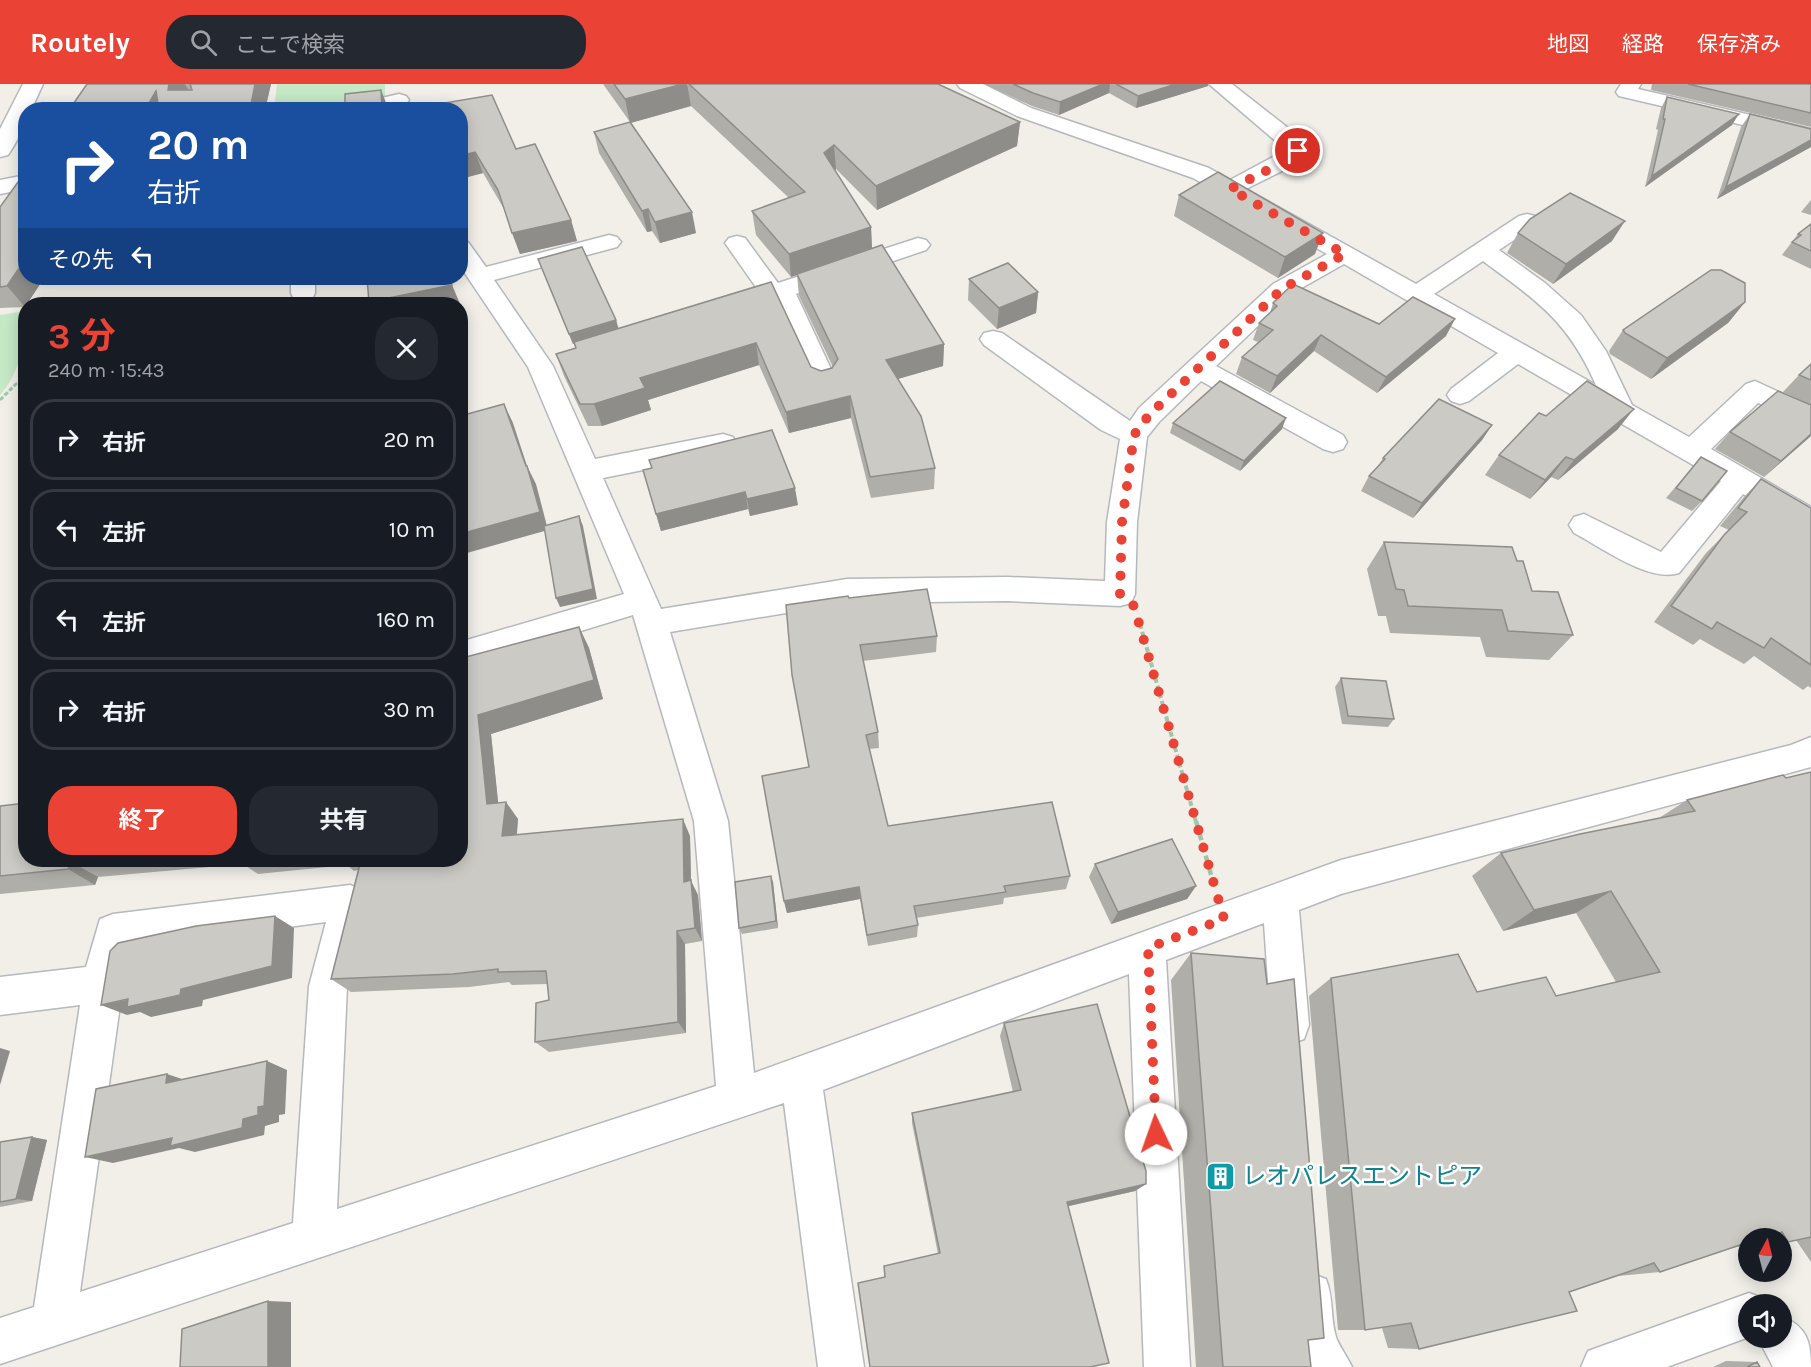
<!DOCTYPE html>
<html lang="ja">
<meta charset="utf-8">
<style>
:root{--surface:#171b24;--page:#242831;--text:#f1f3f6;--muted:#9ea1a6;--line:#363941;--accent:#ea4335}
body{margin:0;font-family:Karla,"Noto Sans JP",sans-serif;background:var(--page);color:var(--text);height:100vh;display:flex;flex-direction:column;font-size:22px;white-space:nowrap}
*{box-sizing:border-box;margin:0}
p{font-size:20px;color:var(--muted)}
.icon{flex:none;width:33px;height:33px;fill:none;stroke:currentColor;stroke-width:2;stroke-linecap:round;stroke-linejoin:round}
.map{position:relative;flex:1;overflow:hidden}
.details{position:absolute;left:18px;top:213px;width:450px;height:570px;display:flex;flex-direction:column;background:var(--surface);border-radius:24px;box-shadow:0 3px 15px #0003}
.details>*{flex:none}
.guide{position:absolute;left:18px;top:18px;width:450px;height:183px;border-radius:24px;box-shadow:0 3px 15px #0003;background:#1a4fa0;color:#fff;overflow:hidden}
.needle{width:39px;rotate:7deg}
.controls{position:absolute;left:1738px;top:1144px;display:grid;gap:12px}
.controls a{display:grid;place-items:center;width:54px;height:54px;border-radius:50%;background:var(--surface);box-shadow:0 3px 15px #0003;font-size:30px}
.pin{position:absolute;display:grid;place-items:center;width:51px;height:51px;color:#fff;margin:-26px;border:3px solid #fff;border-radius:50%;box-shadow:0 2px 6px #0007}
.me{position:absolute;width:66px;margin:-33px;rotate:357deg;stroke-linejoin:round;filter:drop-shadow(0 0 4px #0008)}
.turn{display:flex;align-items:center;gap:21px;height:126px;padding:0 30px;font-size:27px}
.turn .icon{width:78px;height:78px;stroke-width:2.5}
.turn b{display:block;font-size:42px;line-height:51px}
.then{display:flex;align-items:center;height:57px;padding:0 30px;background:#0003;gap:12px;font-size:22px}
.round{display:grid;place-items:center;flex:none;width:63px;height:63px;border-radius:24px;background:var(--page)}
.head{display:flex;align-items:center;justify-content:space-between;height:102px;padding:0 30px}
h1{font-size:36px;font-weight:700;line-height:45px;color:var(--accent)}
.primary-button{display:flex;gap:12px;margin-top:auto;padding:12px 30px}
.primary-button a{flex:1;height:69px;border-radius:24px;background:var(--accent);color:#fff;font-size:24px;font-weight:700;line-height:69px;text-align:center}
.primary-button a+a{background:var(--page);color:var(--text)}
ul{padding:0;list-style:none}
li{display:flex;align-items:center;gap:18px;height:81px;margin:0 12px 9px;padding:0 18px;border:3px solid var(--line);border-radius:24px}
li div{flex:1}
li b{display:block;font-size:22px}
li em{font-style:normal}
header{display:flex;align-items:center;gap:36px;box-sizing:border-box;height:84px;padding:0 30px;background:var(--accent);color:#fff}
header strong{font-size:28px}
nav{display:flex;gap:33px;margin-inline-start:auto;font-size:21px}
.search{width:420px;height:54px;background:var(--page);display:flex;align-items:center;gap:15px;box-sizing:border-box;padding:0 21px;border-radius:24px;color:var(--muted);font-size:22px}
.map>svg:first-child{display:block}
.green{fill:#c5e8c5}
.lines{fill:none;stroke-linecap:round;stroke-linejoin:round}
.minor-casing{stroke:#b5b8bc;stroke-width:3}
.path-far2{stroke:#9cc7a9;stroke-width:3;stroke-dasharray:4.5 2;stroke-linecap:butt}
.path-far1{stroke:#9cc7a9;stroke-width:4;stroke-dasharray:5 3;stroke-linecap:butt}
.path{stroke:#9cc7a9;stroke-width:4.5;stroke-dasharray:8 4;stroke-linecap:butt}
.minor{fill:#fff;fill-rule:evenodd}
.wall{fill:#afaea9}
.shaded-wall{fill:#8f8d8a}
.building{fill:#cccac5;stroke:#8f8d8a;stroke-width:1.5}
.route{stroke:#ea4335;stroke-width:10;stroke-dasharray:0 18}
.labels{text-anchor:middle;stroke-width:5;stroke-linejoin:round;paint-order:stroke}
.near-culture-label{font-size:24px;fill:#0d838f;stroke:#fff;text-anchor:start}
</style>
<header>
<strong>Routely</strong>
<div class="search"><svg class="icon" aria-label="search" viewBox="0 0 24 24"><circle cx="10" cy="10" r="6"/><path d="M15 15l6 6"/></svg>ここで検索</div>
<nav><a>地図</a><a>経路</a><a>保存済み</a></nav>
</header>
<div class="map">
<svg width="1811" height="1283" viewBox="0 0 1811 1283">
<rect width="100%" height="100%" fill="#f1efe8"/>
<!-- green -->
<g class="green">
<path d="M277,0H385V15L336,25L274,26Z"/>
<path d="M25,227C26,256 20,289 0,311V231Z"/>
</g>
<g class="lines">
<defs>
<g id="minor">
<path d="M23,0H43L31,26H26C26,41 17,58 8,71L0,73V45Z"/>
<path d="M957,0H983L1031,24L1209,84L1230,96L1286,66L1209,0H1232L1297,51L1309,67L1300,78L1246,105L1416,200L1519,132L1527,130L1535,132L1539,137L1535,142L1499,166L1545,199L1581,231L1606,267L1632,321L1689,353L1746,300L1755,297L1811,323V344L1758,319L1711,365L1811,423V448L1801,445L1743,410L1679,489C1649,499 1601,463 1574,449L1569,441L1574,433L1584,430L1661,468L1721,397L1518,280L1469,317L1460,320L1451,317L1447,311L1451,305L1498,269L1344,180L1291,210L1216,282L1343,351L1347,358L1343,365L1333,368L1323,365L1201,297L1159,338L1147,353L1137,438L1135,510L1131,519L1120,522L1007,517L847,519L670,548L728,737L754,989L1341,776L1791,661L1811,653V683L1341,810L1299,826L1309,941L1304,955L1290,960L1276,955L1271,941L1264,839L1166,876L1190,1283H1144L1129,890L823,1006L864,1283H818L784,1019L0,1280V1234L34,1223L80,921L0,931V893L86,883L100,835L113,830L350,801L363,806L368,818L347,902L337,1125L716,1002L694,737L633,531L460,584V558L624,510L528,283L460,182V156L468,158L486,183L609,151L617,153L621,158L617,163L494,196L553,282L595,375L723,350L733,353L737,360L733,367L723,370L603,394L661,525L847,495L1007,493L1105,497L1107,438L1120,355L1101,346L984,261L980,255L984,249L993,247L1002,249L1130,337L1139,324L1273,200L1327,170L1193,94L1017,32L960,4ZM1483,177C1537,217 1568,237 1596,301L1434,210ZM326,838L309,902L293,1139L80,1208L128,864Z"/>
<path d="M1621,0H1641L1638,5L1811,45V57L1619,12L1616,8Z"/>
<path d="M399,10L406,12L409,16L406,20L384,26H344L347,22Z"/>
<path d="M26,91V105L0,110V96Z"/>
<path d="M737,152L745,154L778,199L918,154L926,156L930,161L926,166L796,210L837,298L833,304L824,307L815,304L811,298L774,217L734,230L725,228L722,222L725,216L758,206L725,159L729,154Z"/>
<path d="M291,194H315V209L312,215L303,217L294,215L291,209Z"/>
<path d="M1310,1189L1326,1195C1334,1216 1330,1233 1336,1253C1338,1260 1348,1274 1352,1283H1301C1286,1263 1285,1218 1294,1195Z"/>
<path d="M1749,1209L1765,1215L1767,1221H1749V1253L1667,1283H1581L1588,1267Z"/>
<path d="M1782,1232C1807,1243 1811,1258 1811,1283H1773L1758,1254H1782Z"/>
</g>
</defs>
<!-- minor casing -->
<use href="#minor" class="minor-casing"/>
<!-- path-far2 -->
<path class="path-far2" d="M0,316L16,300L26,299"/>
<!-- path-far1 -->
<path class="path-far1" d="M1140,540L1196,738"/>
<!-- path -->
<path class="path" d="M1196,737L1213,798"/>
<!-- minor -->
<use href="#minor" class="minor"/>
</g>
<!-- wall -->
<g class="wall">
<path d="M87,0H271L265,26Z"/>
<path d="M603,0H938L1020,38L1017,62L877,126L836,85L835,86L871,143L872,164L944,260L943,282L898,295L935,384L934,405L871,414L851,334L789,349L759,281L648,316L651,326L602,342H588L564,292L556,270L576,264L574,260H573L538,175L616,236L618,245L771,198L811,283L821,287L833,283L799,212L797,191L791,193L756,151L752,127L789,114L691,22L631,39L696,149L660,159L652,147L647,148L599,69L594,48L630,38Z"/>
<path d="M984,0H1208V2L1136,24L1109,9L1059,31L1032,22Z"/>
<path d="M1652,0H1811V43L1651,6Z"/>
<path d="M1667,13L1732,41L1645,103L1658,46L1656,45L1661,24Z"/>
<path d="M460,26L516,65L571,136L577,157L520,170L504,125L483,89L460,95Z"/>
<path d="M1750,30L1811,45V63L1717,115L1741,43Z"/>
<path d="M1179,111L1315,170L1278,194L1174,132Z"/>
<path d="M1811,116V131L1801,128Z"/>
<path d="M0,123L26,194H44L27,220H26L25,223L0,224Z"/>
<path d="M1811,140V185L1782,171L1798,150Z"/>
<path d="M1518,149L1612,157L1553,200L1507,169Z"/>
<path d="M969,195L1038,208L1036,229L997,245L968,216Z"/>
<path d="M1745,218L1728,239L1651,295L1610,270L1609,267L1623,246Z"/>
<path d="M1273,219L1379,240L1446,252L1377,309L1314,267L1270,309L1236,290L1242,273L1258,258L1253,256L1259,239L1270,229Z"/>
<path d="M1811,280V321L1783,308L1799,291Z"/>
<path d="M1546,332L1618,345L1558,396L1551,393L1530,415L1485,391L1499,371Z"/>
<path d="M1173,339L1282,345L1240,387L1170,349Z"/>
<path d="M1492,341L1482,356L1413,434L1361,407L1369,392L1378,382L1383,374Z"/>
<path d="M1730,348L1811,352L1764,393L1715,365Z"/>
<path d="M1701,373L1702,417L1692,427L1666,414Z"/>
<path d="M649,376L798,421L750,432L748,425L661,447L643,386L652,384Z"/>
<path d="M1761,395L1811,424V604L1808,602L1803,606L1754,572L1744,580L1700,555L1693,561L1654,538L1706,469L1729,446L1720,442L1744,413Z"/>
<path d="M1384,458L1517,477L1532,507L1573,551L1549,576L1486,573L1480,553L1390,549L1386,532H1378L1367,485Z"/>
<path d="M849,514L937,552L936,568L863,577L878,648L879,664L869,665L888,742L1070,792L1066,805L1004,814L1003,820L916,834L918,841L917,853L868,862L860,815L787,829L784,817L809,683Z"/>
<path d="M579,543L589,564L603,615L491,650L498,719L518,735L517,751L690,752L691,797L698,811L702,857L685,860L686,949L549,968L535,958L549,916L547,900L512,901L509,898L469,903L351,908L331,895L358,786L354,787L347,781L258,790L243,780L98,793L95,801L0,810V722L26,776H460V582Z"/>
<path d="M1341,594L1394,635L1388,643L1342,640L1335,603Z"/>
<path d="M1811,688V1178L1796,1156L1782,1159V1155H1749V1162L1736,1163L1660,1188L1618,1192L1569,1208L1419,1265L1388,1264L1382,1244L1365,1246H1338L1309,912L1331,894L1477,908L1556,912L1616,898L1576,829L1503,847L1472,792L1501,769L1659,734L1687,716Z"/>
<path d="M1095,780L1196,802L1187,815L1111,840L1089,793Z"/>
<path d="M773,798L778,844L742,850L739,844Z"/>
<path d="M1191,869L1308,1256L1311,1283H1196L1171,896Z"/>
<path d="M1004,939L1146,1100L1135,1107L1069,1122L885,1193L938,1170L912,1039V1029L1013,1008L1000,952Z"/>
<path d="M32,1053L47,1056L32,1117L0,1123V1058Z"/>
<path d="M1726,1277L1757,1278L1760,1283H1713Z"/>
</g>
<!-- shaded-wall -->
<g class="shaded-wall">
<path d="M169,0H185L193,14L168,6Z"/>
<path d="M255,0H271L265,26H250Z"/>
<path d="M683,0H687L691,22L630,39L625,15Z"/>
<path d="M1103,0H1110L1109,9L1059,31L1060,18Z"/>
<path d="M1176,0H1208V2L1136,24L1138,12Z"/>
<path d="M381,6L389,26H382Z"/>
<path d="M156,7L167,26H145Z"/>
<path d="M1739,30L1732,41L1645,103L1652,92Z"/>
<path d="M1020,38L1017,62L877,126L876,102Z"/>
<path d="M1811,56V63L1717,115L1726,103Z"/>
<path d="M834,61L836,85L826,93L824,69Z"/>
<path d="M475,68L483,89L460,95V72Z"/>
<path d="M648,125L652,147L647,148L642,127Z"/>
<path d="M692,128L696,149L660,159L655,138Z"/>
<path d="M571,136L577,157L520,170L512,149Z"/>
<path d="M1625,137L1612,157L1553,200L1566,180Z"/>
<path d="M871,143L872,166L791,193L789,170Z"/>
<path d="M1323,149L1315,170L1278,194L1285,173Z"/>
<path d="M26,174V194H44L27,220H26L25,223L7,202Z"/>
<path d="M316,194H342L318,198Z"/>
<path d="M452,201L461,222H460V220H371L369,218Z"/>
<path d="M1038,208L1036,229L997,245L999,224Z"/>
<path d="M1745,218L1728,239L1651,295L1667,274Z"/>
<path d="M1455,235L1446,252L1377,309L1386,293Z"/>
<path d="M616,236L619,246L573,260L569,250Z"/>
<path d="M1321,251L1314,267L1270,309L1277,292Z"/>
<path d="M756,259L759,281L648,316L651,326L602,342L594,320L640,294Z"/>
<path d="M944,260L943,282L887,298L886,276Z"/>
<path d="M850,312L851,334L789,349L786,328Z"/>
<path d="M504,320L513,339L528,385L527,382L536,400L548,446L460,471V450L526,382Z"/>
<path d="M1634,325L1618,345L1558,396L1574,376Z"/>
<path d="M1286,334L1282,345L1240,387L1244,377Z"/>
<path d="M1492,341L1482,356L1413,434L1422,419Z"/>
<path d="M1811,350V352L1764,393L1781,377Z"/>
<path d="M1566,373L1551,393L1530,415L1545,396Z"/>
<path d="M795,404L798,421L750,432L747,415Z"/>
<path d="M745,408L748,425L661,447L656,430Z"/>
<path d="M579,432L583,442L597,515L560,523L556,514Z"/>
<path d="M579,543L589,564L603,615L491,650L500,736L487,720L478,631Z"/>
<path d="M506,718L518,735L515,768L502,752Z"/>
<path d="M683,735L690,752L691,797L698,811L702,857L695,844L684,798Z"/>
<path d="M71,778L98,793L95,801L68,785Z"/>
<path d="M771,792L773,798L778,844L776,837Z"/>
<path d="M1196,802L1187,815L1111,840L1118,828Z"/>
<path d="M859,803L860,815L787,829L784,817Z"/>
<path d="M1611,807L1576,829L1503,847L1534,826Z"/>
<path d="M275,832L294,844L292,894L203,916L202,922L151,933L140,928L127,931L101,921L181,905Z"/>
<path d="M677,847L685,860L686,949L678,938Z"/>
<path d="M0,964L10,967L0,1001Z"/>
<path d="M267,977L287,986L285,1030L279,1031V1038L265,1042L264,1051L195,1068L179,1064L113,1079L85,1073L243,1035L258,1023Z"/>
<path d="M167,990L191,998L166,999Z"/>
<path d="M32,1053L47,1056L32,1117L16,1115Z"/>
<path d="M1146,1100L1135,1107L1060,1124L1067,1118Z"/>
<path d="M268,1217L291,1218V1283H268Z"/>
</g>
<!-- building -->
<g class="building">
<path d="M87,0H169L168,6H192L190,0H255L250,26H159L156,7L145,26H69Z"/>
<path d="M614,0H683L625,15Z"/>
<path d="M689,0H938L1020,38L876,102L834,61L824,69L871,143L789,170L752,127L805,108Z"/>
<path d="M1013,0H1103L1060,18L1033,9Z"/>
<path d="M1116,0H1176L1138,12Z"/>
<path d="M1688,0H1811V29Z"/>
<path d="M381,6L382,26H332L345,24V10Z"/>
<path d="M492,11L516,65L535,60L571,136L512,149L498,106L475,68L460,72V26H403Z"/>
<path d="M1667,13L1739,30L1652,92L1665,35H1663Z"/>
<path d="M1750,30L1811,45V56L1726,103Z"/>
<path d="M630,38L692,128L655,138L648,125L642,127L594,48Z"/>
<path d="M26,87V174L7,202L0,203V123Z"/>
<path d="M1218,88L1323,149L1285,173L1179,111Z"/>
<path d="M1570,109L1625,137L1566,180L1518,149L1530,135Z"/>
<path d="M1811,140V167L1792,158L1801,151L1798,150Z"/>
<path d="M882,161L944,260L886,276L921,332L935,384L870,393L850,312L786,328L756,259L640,294L645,304L594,320H580L556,270L576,264L574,258L771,198L811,283L821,287L832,284L838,275L797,190Z"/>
<path d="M582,163L616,236L569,250L538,175Z"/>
<path d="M1008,179L1038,208L999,224L969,195Z"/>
<path d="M1711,186H1721L1745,199V218L1667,274L1625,249L1623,246Z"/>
<path d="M367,194H448L452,201L369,218Z"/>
<path d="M1293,200L1379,240L1413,213L1455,235L1386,293L1321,251L1277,292L1242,273L1273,246L1259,239L1277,222L1273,219Z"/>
<path d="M1811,280V296L1799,291Z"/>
<path d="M1220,297L1286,334L1244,377L1173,339Z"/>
<path d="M1587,297L1634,325L1574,376L1566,373L1545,396L1499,371L1539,329L1546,332Z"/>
<path d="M1778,307L1811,321V350L1781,377L1730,348Z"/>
<path d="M1439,315L1492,341L1422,419L1369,392L1385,375L1383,374Z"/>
<path d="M504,320L526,382H527L540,428L460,450V332Z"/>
<path d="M772,346L795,404L747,415L745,408L656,430L643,386L652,384L649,376Z"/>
<path d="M1701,373L1727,387L1702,417L1676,404Z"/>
<path d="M1761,395L1811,424V581L1771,554L1764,564L1717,538L1712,545L1671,522L1724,451L1747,428L1738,424Z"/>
<path d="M579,432L593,505L556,514L544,442Z"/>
<path d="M1384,458L1512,463L1517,477H1523L1532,507L1558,508L1573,551L1508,547L1502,526L1408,522L1404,506L1396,505Z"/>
<path d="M927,505L937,552L860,561L878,648L866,651L888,742L1052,718L1070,792L1004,802L1006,808L914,822L918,841L867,851L859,803L784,817L762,692L809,683L792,591L786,521L848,512L849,514Z"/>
<path d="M579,543L594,596L478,631L487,720L506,718L502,752L683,735L684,798L691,796L695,844L677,847L678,938L535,958L536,919L549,916L546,887L498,888V885L453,890L331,895L361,776H460V582H463L462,574Z"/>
<path d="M1341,594L1386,597L1394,635L1348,632Z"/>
<path d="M1811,688V1153L1788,1158L1782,1148L1759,1155H1749V1158L1660,1188L1654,1179L1569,1208L1577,1227L1419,1265L1411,1239L1365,1246L1331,894L1458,870L1477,908L1546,893L1556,912L1660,888L1611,807L1534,826L1501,769L1580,750L1695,727L1687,716L1783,691L1786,694Z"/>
<path d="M26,719V776H96L71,778L68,785L0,792V722Z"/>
<path d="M1172,755L1196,802L1118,828L1095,780Z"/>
<path d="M771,792L776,837L739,844L735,798Z"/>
<path d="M275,832L272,882L181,905L180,911L127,923L128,915L101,921L110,867L118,859L196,842Z"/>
<path d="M1191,869L1264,875L1267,900L1294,895L1324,1254L1308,1256L1311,1283H1223Z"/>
<path d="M1097,920L1146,1087V1100L1067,1118L1109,1279L1090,1283H870L858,1199L885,1193L884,1182L940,1169L912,1029L1021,1006L1004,939Z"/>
<path d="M267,977L264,1022L258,1023V1031L243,1035L242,1044L170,1062L172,1054L85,1073L96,1005L167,990L166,999Z"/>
<path d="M32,1053L16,1115L0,1118V1058Z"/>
<path d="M268,1217V1283H180L182,1245Z"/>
<path d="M1757,1278L1760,1283H1747Z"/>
</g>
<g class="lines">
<!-- route -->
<path class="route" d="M1156,1050L1148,864L1224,835L1134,522L1120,510L1122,438L1134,351L1149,331L1282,205L1345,170L1230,105L1292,74L1298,67"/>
</g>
<!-- icons -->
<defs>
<symbol id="building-square" viewBox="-11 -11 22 22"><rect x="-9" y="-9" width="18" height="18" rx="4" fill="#0f9aa8" stroke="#fff"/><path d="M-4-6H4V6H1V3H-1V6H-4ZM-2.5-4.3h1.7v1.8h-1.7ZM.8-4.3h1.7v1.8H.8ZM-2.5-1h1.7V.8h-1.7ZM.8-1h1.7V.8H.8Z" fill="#fff"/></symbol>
</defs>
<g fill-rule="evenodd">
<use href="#building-square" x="1204" y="1076" width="33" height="33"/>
</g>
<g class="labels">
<!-- near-culture labels -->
<g class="near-culture-label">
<text x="1242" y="1100">レオパレスエントピア</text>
</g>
</g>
</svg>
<div class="controls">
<a><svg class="needle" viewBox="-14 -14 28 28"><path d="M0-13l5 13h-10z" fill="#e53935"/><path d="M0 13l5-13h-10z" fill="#9ea1a6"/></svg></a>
<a><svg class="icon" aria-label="sound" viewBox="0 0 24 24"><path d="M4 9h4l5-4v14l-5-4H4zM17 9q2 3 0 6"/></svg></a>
</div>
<div class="pin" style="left:1298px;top:67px;background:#d93025"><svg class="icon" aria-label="arrive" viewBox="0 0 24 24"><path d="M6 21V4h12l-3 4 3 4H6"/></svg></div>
<svg class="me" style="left:1156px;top:1050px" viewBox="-20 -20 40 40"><circle r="19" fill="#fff"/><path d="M0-13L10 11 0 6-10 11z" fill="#ea4335"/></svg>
<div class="guide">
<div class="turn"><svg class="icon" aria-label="right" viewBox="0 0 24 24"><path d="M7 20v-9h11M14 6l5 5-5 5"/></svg><div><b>20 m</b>右折</div></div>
<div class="then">その先<svg class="icon" aria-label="left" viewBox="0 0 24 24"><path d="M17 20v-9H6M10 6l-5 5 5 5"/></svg></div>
</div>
<section class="details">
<div class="head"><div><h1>3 分</h1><p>240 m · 15:43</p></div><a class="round"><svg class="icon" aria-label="close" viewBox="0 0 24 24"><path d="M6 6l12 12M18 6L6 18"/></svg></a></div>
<ul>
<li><svg class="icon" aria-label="right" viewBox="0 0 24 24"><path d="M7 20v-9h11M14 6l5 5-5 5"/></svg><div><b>右折</b></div><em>20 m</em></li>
<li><svg class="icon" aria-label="left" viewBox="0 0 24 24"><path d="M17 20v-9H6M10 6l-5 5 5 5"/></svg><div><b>左折</b></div><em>10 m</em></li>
<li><svg class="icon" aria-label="left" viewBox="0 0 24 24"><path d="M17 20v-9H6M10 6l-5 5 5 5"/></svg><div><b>左折</b></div><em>160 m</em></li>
<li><svg class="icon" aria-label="right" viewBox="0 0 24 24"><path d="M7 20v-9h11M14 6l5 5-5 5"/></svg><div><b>右折</b></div><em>30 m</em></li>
</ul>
<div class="primary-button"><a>終了</a><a>共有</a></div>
</section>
</div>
